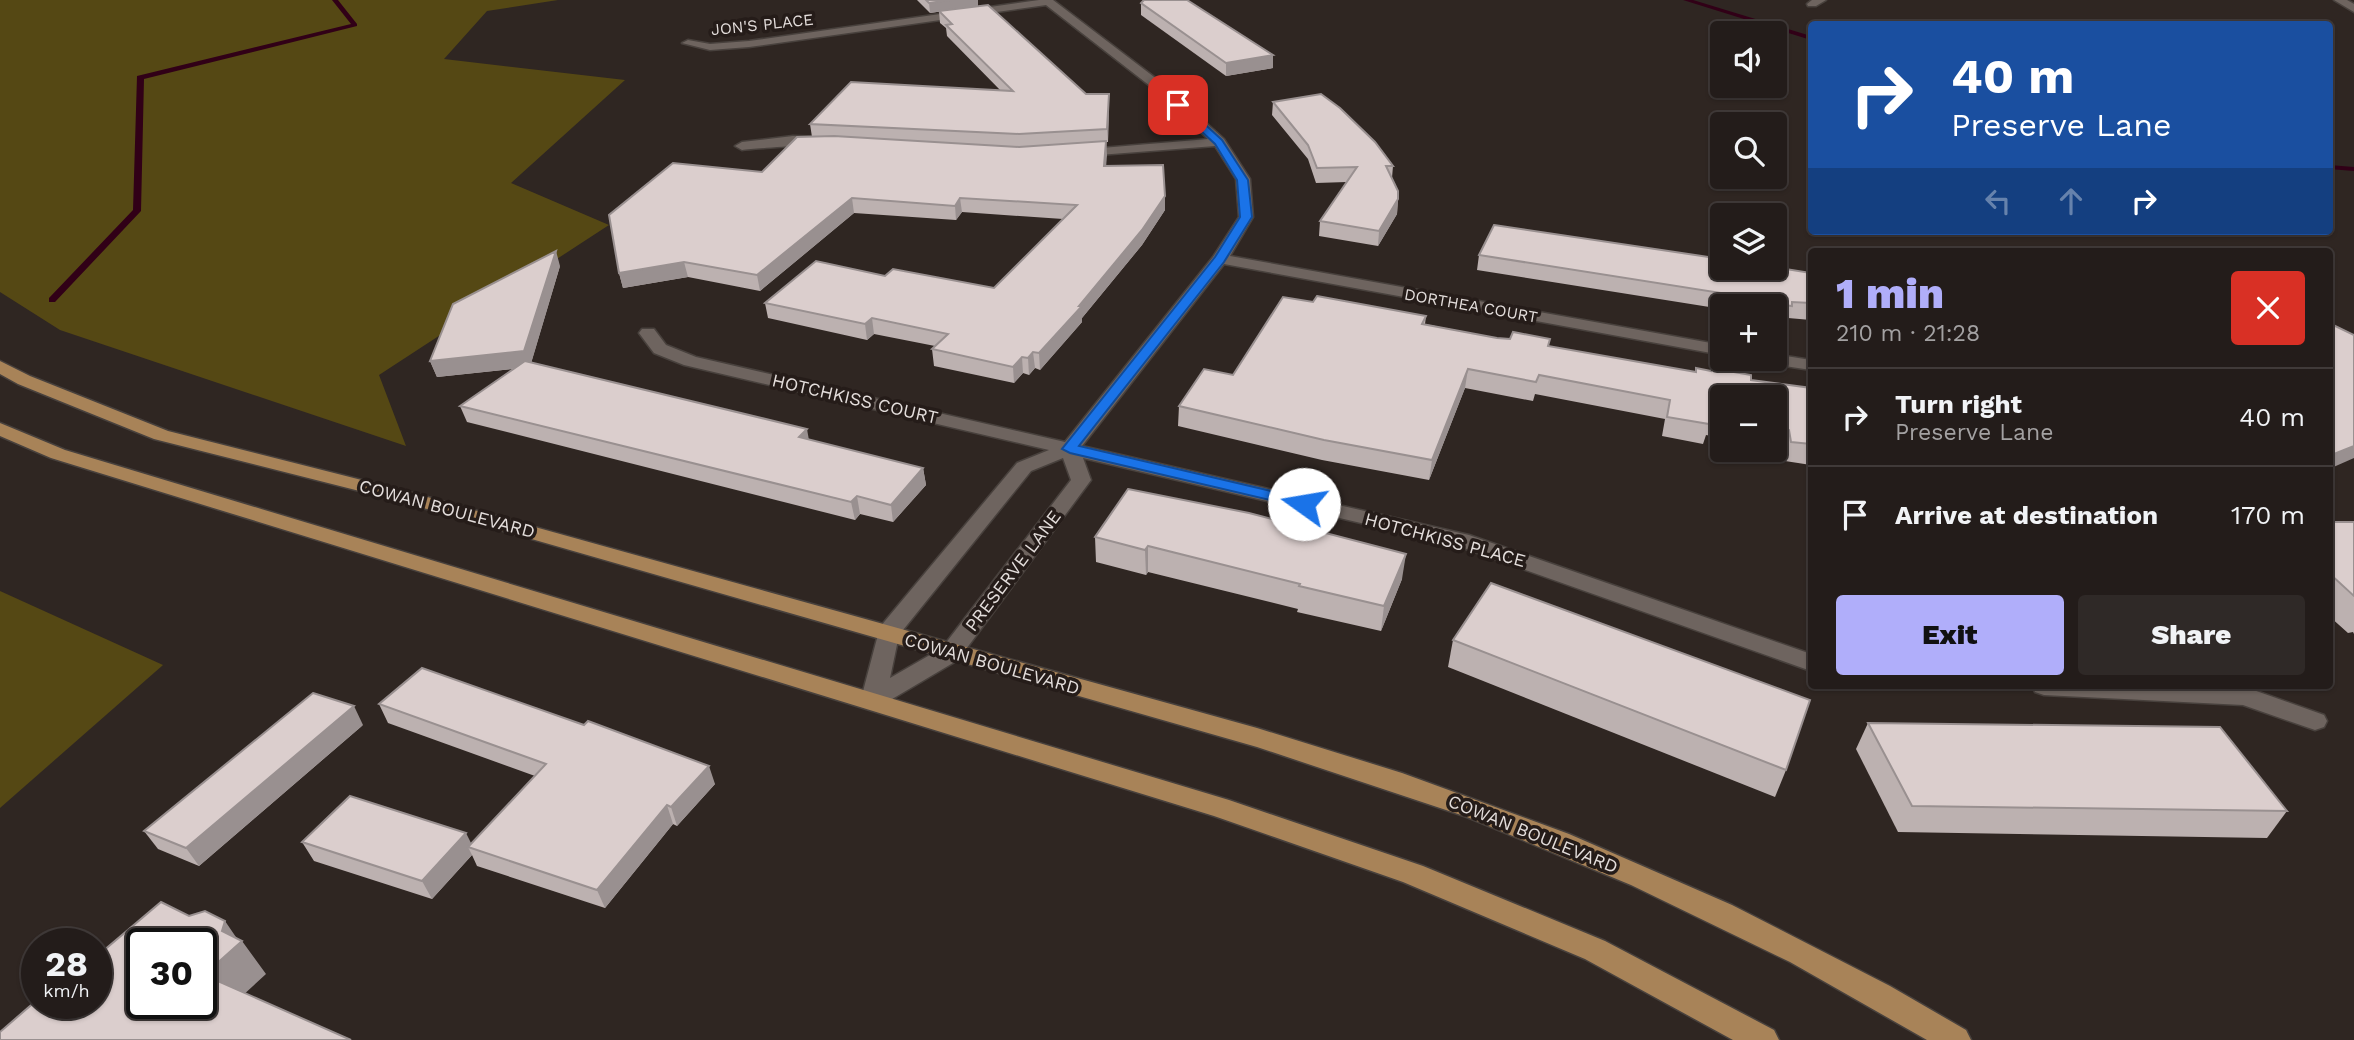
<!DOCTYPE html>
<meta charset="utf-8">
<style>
:root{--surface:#231c1a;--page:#2f2927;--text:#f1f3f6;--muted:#a3a1a2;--line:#403a39;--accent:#b0aefa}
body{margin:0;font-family:"Work Sans",sans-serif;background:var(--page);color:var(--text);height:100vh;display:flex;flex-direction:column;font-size:26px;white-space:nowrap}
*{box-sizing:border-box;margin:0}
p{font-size:23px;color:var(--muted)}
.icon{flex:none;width:38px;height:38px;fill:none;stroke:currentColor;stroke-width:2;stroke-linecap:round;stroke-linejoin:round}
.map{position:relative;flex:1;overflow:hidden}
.panel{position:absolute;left:1808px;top:248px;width:525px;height:441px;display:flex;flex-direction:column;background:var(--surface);border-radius:7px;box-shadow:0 2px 5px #0004,0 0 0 2px var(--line)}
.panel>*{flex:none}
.hud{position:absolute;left:1808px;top:21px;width:525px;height:214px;border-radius:7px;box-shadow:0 2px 5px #0004,0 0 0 2px var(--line);background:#1a4fa0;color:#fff;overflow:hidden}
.buttons{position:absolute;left:1710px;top:21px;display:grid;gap:14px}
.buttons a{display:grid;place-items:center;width:77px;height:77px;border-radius:7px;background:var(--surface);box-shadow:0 2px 5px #0004,0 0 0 2px var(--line);font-size:35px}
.speed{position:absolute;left:21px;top:928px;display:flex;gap:14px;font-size:35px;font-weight:700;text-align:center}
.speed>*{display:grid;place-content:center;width:91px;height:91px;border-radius:50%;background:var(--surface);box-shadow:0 2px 5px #0004,0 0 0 2px var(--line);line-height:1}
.speed small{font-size:18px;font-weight:400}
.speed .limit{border:4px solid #111;border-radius:10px;background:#fff;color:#111}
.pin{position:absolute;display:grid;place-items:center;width:60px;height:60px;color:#fff;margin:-30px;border-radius:14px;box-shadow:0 4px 10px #0006}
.me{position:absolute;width:77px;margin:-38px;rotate:283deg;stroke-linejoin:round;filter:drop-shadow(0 0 5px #0008)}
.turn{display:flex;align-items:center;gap:24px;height:147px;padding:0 28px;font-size:32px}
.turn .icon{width:91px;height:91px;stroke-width:2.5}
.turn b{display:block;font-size:49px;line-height:60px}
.lanes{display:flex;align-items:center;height:66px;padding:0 28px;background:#0003;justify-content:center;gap:35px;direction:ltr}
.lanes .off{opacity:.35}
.round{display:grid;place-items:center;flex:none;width:74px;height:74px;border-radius:7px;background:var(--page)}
.headline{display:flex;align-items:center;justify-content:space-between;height:119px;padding:0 28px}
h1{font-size:42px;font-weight:800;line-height:52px;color:var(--accent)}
.primary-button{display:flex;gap:14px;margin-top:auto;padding:14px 28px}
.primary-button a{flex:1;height:80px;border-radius:7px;background:var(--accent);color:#111;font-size:28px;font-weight:800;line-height:80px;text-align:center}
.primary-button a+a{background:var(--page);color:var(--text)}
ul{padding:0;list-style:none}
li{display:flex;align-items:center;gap:21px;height:98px;padding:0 28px;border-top:2px solid var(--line)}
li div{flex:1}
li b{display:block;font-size:26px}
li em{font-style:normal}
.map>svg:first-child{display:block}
.green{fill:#554814}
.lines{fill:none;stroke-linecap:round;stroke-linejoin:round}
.stream{fill:#310017;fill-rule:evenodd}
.minor-casing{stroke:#48413d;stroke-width:3}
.major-casing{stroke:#48413d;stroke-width:3}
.minor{fill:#6e645f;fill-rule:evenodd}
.major{fill:#a88358;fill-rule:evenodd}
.wall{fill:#bcb1b0}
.shaded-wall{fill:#999090}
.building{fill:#dbcecd;stroke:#999090;stroke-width:2;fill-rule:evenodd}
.route{fill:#1a73e8;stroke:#114b97;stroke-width:2}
.labels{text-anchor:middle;stroke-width:7;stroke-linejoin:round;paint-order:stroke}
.far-street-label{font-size:16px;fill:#e4dedc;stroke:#251c19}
.street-label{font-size:18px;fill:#e4dedc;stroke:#251c19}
</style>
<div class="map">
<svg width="2354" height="1040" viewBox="0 0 2354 1040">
<rect width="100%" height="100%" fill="#2f2622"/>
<!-- green -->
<g class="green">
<path d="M0,0H558L487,11L444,59L625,80L511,183L609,225L379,375L406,446L60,330L0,292Z"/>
<path d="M0,591L163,665L0,808Z"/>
</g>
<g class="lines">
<!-- stream -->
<g class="stream">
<path d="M332,0H338L357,24V26L144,79L141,211L55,302H49V298L133,210L137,76L351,24Z"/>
<path d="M1683,0H1693L1811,36V40Z"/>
<path d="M2329,165L2354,167V171L2329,169Z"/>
</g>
<defs>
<g id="minor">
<path d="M1039,0H1053L1162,83L1224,139L1250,179L1253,217L1230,256L1722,345V355L1224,264L1082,446L1469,535L1811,654V671L1455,545L1083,458L1091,480L958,660L882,705L873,708L864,705L861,699L880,627L1017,463L1049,450L684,365L654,353L639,333L642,329H654L666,345L696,357L1065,442L1213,257L1239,217L1236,179L1215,146L1073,157V151L1078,150L1208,139L1154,89L1046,5L749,47L710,50L682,43L688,40L710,44L749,41ZM1063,458L1071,480L942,648L890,678L899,635L1031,471Z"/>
<path d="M1812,0H1826L1816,6H1808L1807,4Z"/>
<path d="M2334,0H2347L2354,4V12Z"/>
<path d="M793,136L822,137L829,141C823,145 756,148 742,150L735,146L742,142Z"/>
<path d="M1774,354L1811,360V370L1772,364L1763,359H1774Z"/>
<path d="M2032,686L2245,687L2324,715L2327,721L2324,727L2315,730L2243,705L2044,695L2035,692Z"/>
</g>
<g id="major">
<path d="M0,361L30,376L168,431L413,493L1257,728L1402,773L1569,834L1732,905L1890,986L1966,1030L1971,1040H1927L1790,962L1631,885L1467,817L1257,747L399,501L154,439L18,384L0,374Z"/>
<path d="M0,423L65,450L1229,800L1423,866L1605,941L1774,1030L1779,1040H1733L1585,959L1403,882L1214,816L51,458L0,436Z"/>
</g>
</defs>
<!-- minor casing -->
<use href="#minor" class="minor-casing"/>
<!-- major casing -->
<use href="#major" class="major-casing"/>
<!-- minor -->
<use href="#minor" class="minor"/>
<!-- major -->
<use href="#major" class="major"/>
</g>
<!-- wall -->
<g class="wall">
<path d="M917,0H978V6L930,13Z"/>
<path d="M1141,3L1273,68L1226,76L1141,15Z"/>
<path d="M939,11L1086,94H1109L1108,142H1106V166L1165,210L1142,245L1082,318V322L1040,370L1035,368L1029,375L1023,373L1014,383L934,366L932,349L935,346L874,334L867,340L768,318L765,303L885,276L994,288L1063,219L962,212L956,220L854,213L760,291L688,277L623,288L619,273L812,137L810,124L1001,91L947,36L946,28L940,23Z"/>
<path d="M1273,102L1393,166L1392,178L1398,199L1397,214L1378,246L1319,236L1320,221L1347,182L1316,183L1308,159L1272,115Z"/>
<path d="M1479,255L1811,273V320L1788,318L1787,322L1774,320V306H1722V309L1477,270Z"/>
<path d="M560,266L531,363L809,440L923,468L926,485L893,522L860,514L855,520L467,422L460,406L513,369L437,377L430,361Z"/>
<path d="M1313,302L1426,316L1425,324L1497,338L1695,372L1696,368L1751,380L1811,388V465L1785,461L1783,450L1774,448V397H1722V438L1706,435L1703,444L1662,436L1665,419L1535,394L1533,401L1465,388L1429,480L1322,460L1178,426L1179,406L1233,375Z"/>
<path d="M2329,522H2354V634L2353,632L2348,633L2329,616Z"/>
<path d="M1095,537L1402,579L1381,631L1297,612L1298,609L1148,572L1146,575L1096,562Z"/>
<path d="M1453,640L1786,770L1775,797L1448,667Z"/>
<path d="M379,704L584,725L715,784L677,826L673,824L605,908L477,866L472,855L432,899L314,861L302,842L471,844L535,776L388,723Z"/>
<path d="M1868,723L2287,811L2267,838L1898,832L1856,749Z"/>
<path d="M363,725L199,866L158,849L144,831Z"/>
</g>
<!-- shaded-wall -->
<g class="shaded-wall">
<path d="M950,0H978V6L930,13L929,3Z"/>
<path d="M1273,55V68L1226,76V63Z"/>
<path d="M1109,94V106L1108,142L1107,129Z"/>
<path d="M1106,141L1107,155L1105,181L1104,166Z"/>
<path d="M1165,196V210L1142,245L1082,318V322L1040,370L1039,353Z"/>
<path d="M852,198L854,213L760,291L757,275Z"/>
<path d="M960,198L962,212L956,220L955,206Z"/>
<path d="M1398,199L1397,214L1378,246L1379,231Z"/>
<path d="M556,251L560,266L530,367L437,377L430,361Z"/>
<path d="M684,262L688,277L623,288L619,273Z"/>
<path d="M872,318L874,334L867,340L865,324Z"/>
<path d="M1033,352L1035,368L1029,375L1028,358Z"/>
<path d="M1022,357L1023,373L1014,383L1013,367Z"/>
<path d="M1468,369L1465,388L1429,480L1432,460Z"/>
<path d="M807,429L810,446L799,437Z"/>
<path d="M2354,446V458L2329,469V456Z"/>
<path d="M923,468L926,485L893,522L891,505Z"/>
<path d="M857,496L860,514L855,520L851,502Z"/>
<path d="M1148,546V572L1146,575L1145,550Z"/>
<path d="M1406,554L1402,579L1381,631L1384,606Z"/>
<path d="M354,706L363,725L199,866L186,848Z"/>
<path d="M709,766L715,784L677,826L671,807Z"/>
<path d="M667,805L673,824L605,908L597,890Z"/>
<path d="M466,833L474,849L468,847L472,855L432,899L422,881Z"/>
<path d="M225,921L240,943L242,941L266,974L229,1008L204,975Z"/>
</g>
<!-- building -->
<g class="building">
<path d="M926,0H950L929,3Z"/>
<path d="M1144,0H1187L1273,55L1226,63L1141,3Z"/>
<path d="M988,5L1086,94H1109L1107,129L1019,134L810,124L851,82L1013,91L946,25L952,24L939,11Z"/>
<path d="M1321,94L1340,108L1375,142L1393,166H1386L1398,191V199L1379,231L1320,221L1357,167L1317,168L1308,145L1273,102Z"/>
<path d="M834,136L1019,147L1106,141L1104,166L1163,165L1165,196L1142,230L1079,306H1082L1039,353L1033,352L1028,358L1022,357L1013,367L932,349L948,334L872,318L865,324L765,303L816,261L885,276L893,269L994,288L1077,205L960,198L955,206L852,198L757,275L684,262L619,273L609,215L673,163L762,172L797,137Z"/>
<path d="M1494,225L1722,259V268L1774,267L1811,273V303L1792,302V306L1753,301V298L1479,255Z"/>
<path d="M2113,248L2131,252H2112Z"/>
<path d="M2035,250L2038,252H1991Z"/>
<path d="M556,251L524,351L430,361L453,304Z"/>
<path d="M1317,296L1426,316L1422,324L1497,338L1510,339L1513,332L1550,339L1548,346L1696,372V368L1711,371V368L1751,375V380L1811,388V444L1791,442L1789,430L1774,427V397H1722V418L1709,415V424L1667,417L1670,400L1539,375L1536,382L1468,369L1432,460L1324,440L1179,406L1204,369L1233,375L1283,297L1313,302Z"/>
<path d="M2329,323L2354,335V446L2329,456Z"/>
<path d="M525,361L807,429L799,437L923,468L891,505L857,496L851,502L460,406Z"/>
<path d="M1128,489L1249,513L1406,554L1384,606L1299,586L1300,584L1148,546L1145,550L1095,537Z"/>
<path d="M2329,522H2354V596L2329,573Z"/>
<path d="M1491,583L1810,700L1786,770L1453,640Z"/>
<path d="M422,668L584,725L588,721L709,766L671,807L667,805L597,890L468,847L546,764L379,704Z"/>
<path d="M313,693L354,706L186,848L144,831Z"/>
<path d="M1868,723L2220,727L2287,811L1912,806Z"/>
<path d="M350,796L466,833L422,881L302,842Z"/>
<path d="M161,902L189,916L205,911L225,921L222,931L242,941L204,975L351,1040H0V1032L37,1000V1003H96V957ZM142,943H201V1003H142Z"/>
</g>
<!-- route -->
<path class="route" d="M1175,103H1182L1222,140L1248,180L1252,217L1224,262L1079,446L1310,500V507L1304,508L1070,453L1062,449L1215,257L1240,217L1237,180L1215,144L1175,107Z"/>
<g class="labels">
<!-- far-street labels -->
<g class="far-street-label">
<text transform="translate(762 24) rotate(-6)" y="6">JON'S PLACE</text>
<text transform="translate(1471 305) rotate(10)" y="6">DORTHEA COURT</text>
</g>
<!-- street labels -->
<g class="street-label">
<text transform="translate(855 399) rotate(13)" y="6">HOTCHKISS COURT</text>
<text transform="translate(447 509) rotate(15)" y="6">COWAN BOULEVARD</text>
<text transform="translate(1445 540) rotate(15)" y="6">HOTCHKISS PLACE</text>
<text transform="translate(1013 571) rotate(-53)" y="6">PRESERVE LANE</text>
<text transform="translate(992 664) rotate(16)" y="6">COWAN BOULEVARD</text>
<text transform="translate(1533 834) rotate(22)" y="6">COWAN BOULEVARD</text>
</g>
</g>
</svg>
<div class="buttons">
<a><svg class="icon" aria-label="sound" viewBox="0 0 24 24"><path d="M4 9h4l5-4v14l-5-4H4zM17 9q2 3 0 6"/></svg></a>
<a><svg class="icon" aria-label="search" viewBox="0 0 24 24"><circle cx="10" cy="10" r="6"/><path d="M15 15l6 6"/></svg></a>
<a><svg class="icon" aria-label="layers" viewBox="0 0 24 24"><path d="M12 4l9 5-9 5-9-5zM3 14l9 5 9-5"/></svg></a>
<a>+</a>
<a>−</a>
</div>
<div class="speed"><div>28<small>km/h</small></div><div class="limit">30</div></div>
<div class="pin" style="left:1178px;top:105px;background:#d93025"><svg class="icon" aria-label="arrive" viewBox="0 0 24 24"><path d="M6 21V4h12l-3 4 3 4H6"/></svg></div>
<svg class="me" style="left:1304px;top:504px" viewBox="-20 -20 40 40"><circle r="19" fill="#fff"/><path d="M0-13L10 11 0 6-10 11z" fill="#1a73e8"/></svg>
<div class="hud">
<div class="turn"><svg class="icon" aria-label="right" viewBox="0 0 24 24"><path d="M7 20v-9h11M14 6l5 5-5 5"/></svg><div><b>40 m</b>Preserve Lane</div></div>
<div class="lanes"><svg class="icon off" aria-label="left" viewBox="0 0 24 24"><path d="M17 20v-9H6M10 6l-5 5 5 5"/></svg><svg class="icon off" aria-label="ahead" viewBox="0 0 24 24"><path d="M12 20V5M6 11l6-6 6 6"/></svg><svg class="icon" aria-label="right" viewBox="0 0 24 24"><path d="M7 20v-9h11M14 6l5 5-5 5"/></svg></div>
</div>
<section class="panel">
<div class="headline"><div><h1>1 min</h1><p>210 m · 21:28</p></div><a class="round" style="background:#d93025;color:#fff"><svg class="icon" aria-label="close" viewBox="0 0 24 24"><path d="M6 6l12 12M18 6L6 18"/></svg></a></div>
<ul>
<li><svg class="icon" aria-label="right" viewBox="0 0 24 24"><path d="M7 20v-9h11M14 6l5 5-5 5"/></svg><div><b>Turn right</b><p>Preserve Lane</p></div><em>40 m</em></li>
<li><svg class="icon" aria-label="arrive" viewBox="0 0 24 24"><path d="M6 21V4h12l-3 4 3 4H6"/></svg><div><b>Arrive at destination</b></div><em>170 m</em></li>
</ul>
<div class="primary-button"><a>Exit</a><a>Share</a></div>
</section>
</div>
